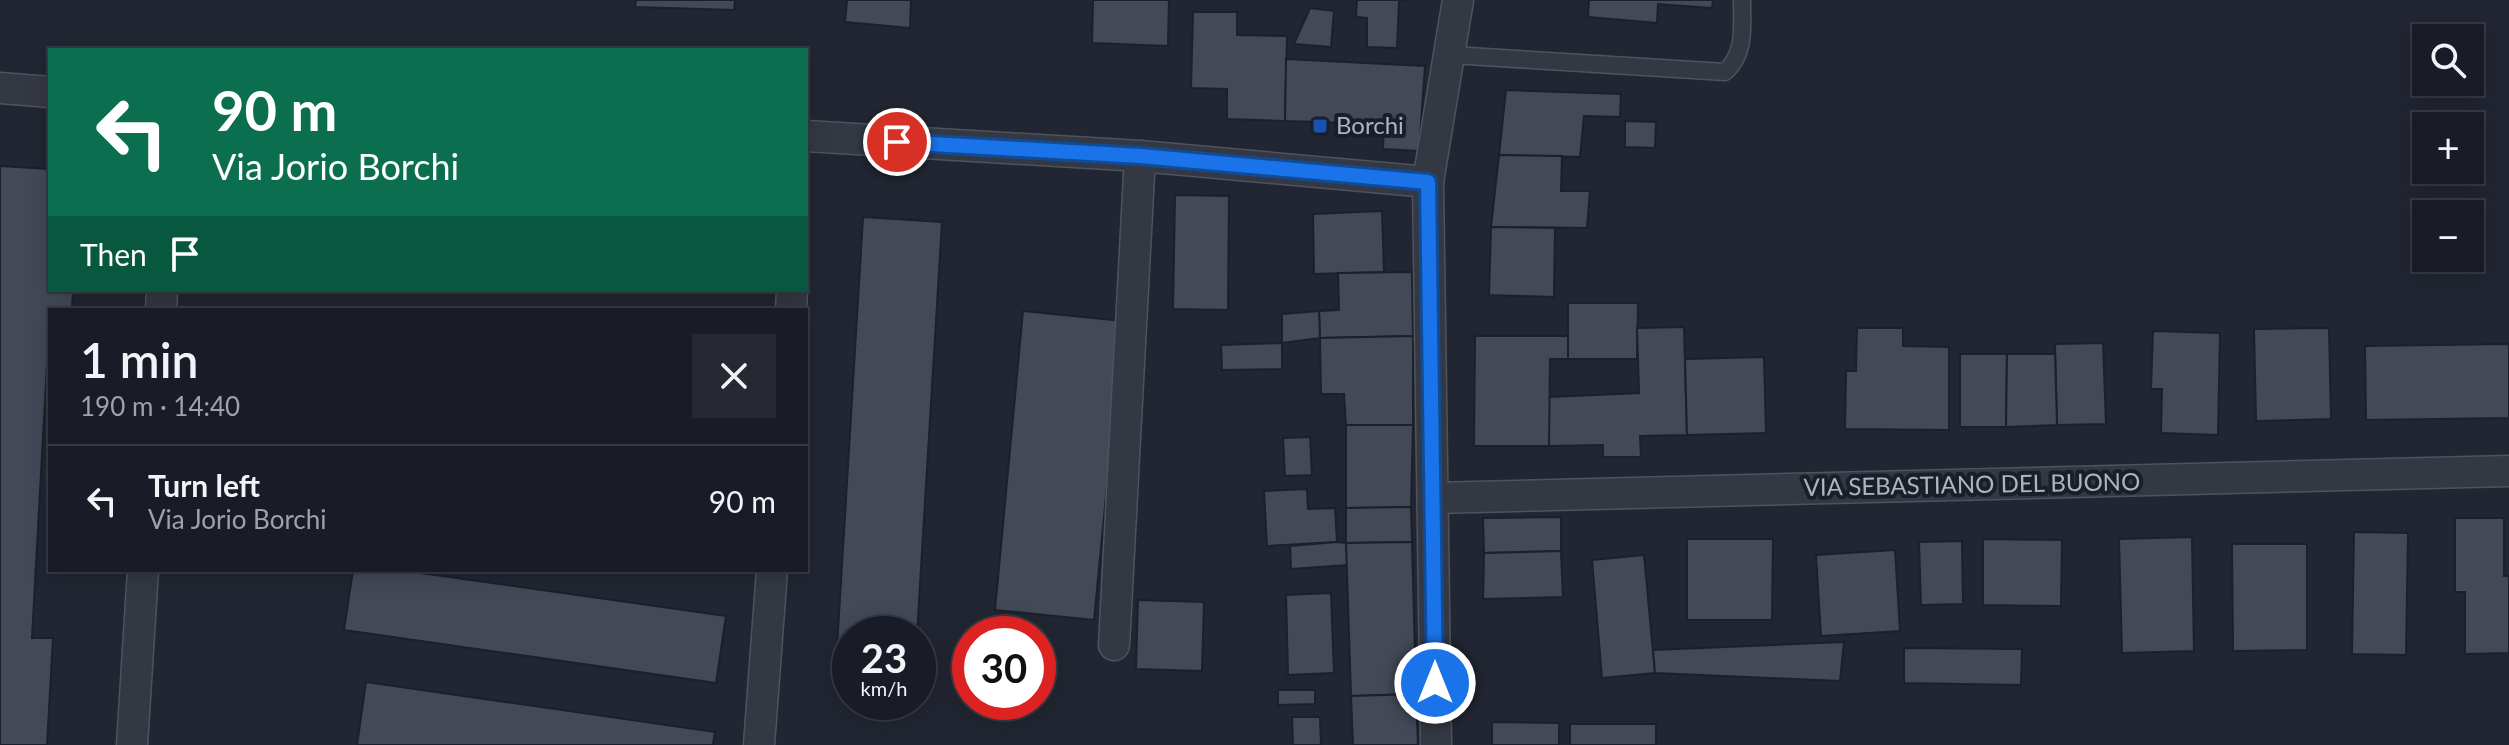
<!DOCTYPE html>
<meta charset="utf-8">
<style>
:root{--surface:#191c26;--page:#262932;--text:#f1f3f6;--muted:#9fa1a7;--line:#373a43}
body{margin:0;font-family:Lato,sans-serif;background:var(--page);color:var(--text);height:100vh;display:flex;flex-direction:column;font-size:30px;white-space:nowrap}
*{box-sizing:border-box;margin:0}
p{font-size:26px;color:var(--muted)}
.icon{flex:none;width:44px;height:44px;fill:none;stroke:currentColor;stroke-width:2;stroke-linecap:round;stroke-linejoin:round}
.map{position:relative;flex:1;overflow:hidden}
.details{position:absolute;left:48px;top:308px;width:760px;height:264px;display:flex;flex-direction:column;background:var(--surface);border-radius:0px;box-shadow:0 4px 20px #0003,0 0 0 2px var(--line)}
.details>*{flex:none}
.top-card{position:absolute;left:48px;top:48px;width:760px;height:244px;border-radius:0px;box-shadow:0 4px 20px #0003,0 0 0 2px var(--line);background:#0b6e4f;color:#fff;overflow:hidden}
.tools{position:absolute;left:2412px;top:24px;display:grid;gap:16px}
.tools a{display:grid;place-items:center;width:72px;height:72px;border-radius:0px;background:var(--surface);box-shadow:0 4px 20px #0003,0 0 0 2px var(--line);font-size:40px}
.speed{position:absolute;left:832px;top:616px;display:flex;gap:16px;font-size:40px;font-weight:700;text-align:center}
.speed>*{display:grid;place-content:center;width:104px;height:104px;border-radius:50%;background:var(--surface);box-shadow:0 4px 20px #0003,0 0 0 2px var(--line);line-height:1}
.speed small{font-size:20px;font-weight:400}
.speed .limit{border:12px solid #d22;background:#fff;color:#111}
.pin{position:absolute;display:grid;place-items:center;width:68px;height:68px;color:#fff;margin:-34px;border:4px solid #fff;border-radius:50%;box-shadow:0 2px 8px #0007}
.me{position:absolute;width:88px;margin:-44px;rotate:0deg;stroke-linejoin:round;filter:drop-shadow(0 0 6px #0008)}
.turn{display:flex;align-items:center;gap:28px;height:168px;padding:0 32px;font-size:36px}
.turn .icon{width:104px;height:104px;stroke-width:2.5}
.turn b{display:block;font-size:56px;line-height:68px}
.then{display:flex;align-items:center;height:76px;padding:0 32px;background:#0003;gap:16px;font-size:30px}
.round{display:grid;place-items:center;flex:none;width:84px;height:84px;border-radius:0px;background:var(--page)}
.overview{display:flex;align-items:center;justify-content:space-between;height:136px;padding:0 32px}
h1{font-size:48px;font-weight:600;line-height:60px}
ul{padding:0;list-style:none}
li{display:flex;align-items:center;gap:24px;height:112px;padding:0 32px;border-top:2px solid var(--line)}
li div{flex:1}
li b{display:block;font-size:30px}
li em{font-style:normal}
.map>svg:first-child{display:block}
.building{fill:#434957;stroke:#1c202a;stroke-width:2}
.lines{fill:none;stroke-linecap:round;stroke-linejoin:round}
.lane-casing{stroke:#4f535e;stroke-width:19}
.street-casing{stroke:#4f535e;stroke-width:33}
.lane{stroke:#343843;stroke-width:16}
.street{stroke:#343843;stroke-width:30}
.route-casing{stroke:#114b97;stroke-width:20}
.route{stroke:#1a73e8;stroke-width:14}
.transit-dot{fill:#1a4fb4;stroke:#1a1e28;stroke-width:3}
.labels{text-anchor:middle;stroke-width:8;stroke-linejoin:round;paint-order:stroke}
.poi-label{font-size:24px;fill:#aeb3c0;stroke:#1a1e28;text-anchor:start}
.street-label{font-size:24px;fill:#aeb3c0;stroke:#1a1e28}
</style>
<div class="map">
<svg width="2509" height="745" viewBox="0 0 2509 745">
<rect width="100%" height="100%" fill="#212632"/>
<!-- building -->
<g class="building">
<path d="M636,0H735L734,10L635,7Z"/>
<path d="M847,0H911L910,28L845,22Z"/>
<path d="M1093,0H1169L1168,46L1092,43Z"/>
<path d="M1357,0H1407L1399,2L1397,48L1367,47V18L1356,17Z"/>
<path d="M1589,0H1713L1712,8L1658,4L1657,23L1588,17Z"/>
<path d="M1310,8L1334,11L1331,47L1294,44Z"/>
<path d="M1193,12H1237V35L1287,36L1285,121L1227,119V89L1191,88Z"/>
<path d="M1286,59L1425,66L1419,151L1383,149L1384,124L1285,121Z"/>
<path d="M1506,90L1621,94L1620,117L1584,116L1580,157L1499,155Z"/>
<path d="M1625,121L1656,122L1655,148L1625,147Z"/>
<path d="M1499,155L1562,156L1561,191H1590L1587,228L1491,227Z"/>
<path d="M0,166L50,169V290H73L72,310H50L32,638H53L47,745H0Z"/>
<path d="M1175,195L1229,196L1228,310L1173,309Z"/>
<path d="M1382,211L1384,272L1314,274L1313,214Z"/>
<path d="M863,217L942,222L917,634H850V665L836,664Z"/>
<path d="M1491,227L1555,228L1554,297L1489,295Z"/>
<path d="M1412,272L1413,336L1320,338L1319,311L1339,310L1338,273Z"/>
<path d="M1568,303H1638L1637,359H1568Z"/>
<path d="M1023,311L1123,321L1094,620L995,610Z"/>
<path d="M1319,311L1320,338L1282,343V314Z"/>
<path d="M1684,327L1687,435L1640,436L1641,457H1603V445L1549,446V397L1639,393L1637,328Z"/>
<path d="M1857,328H1903V346L1949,347V430L1845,429L1846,371H1856Z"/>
<path d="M2329,328L2331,419L2256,421L2254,329Z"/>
<path d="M2153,331L2220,333L2218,435L2161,433L2162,389H2151Z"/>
<path d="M1413,336V425H1346L1344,394H1321L1320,338Z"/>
<path d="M1475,336H1568V359H1550L1549,446H1474Z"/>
<path d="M1282,343V369L1222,370L1221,345Z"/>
<path d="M2103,343L2106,424L2057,425L2055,344Z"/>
<path d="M2509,344V418L2366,420L2365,346Z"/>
<path d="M1960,354H2007L2006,427H1960Z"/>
<path d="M2007,354H2055L2057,425L2006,427Z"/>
<path d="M1764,357L1766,433L1687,435L1685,359Z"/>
<path d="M1346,425H1413L1411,507L1346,508Z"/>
<path d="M1310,437L1312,475L1285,476L1283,438Z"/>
<path d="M1307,489L1308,509L1335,508L1337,542L1267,546L1264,491Z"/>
<path d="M1411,507L1412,542L1346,543V508Z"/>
<path d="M1561,517V551L1484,553L1483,518Z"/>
<path d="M2455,518H2504V576H2509V653L2465,654V592H2455Z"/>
<path d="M2354,532L2408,533L2406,655L2352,654Z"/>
<path d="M2192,537L2194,651L2122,653L2119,539Z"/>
<path d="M1687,539H1773L1772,620H1687Z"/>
<path d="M1983,539L2062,540L2061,606L1983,605Z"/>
<path d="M1962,541L1963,604L1921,605L1919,542Z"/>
<path d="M1337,542L1346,543L1348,565L1291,569L1290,546Z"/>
<path d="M1412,542L1416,694L1351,696L1346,543Z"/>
<path d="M2232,544H2307V650L2233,651Z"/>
<path d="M1895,550L1900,631L1821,636L1816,555Z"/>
<path d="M1561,551L1563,597L1483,599L1484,553Z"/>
<path d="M1644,555L1655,673L1602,678L1592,560Z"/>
<path d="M353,570H399L726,616L716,683L344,630Z"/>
<path d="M1331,593L1334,673L1288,675L1286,595Z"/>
<path d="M1138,600L1204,602L1202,671L1136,669Z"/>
<path d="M1844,642L1840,681L1655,673L1653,650Z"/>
<path d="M1904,648L2022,649L2021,685L1904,683Z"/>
<path d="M366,682L715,732L713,745H357Z"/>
<path d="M1278,690H1315V704L1278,705Z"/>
<path d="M1416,694L1418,745H1353L1351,696Z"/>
<path d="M1292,717H1320L1321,745H1293Z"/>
<path d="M1492,722L1559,723V745H1492Z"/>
<rect x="1570" y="724" width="86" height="21"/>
</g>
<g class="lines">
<defs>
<path id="lane" d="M1452,55L1725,72C1746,53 1742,27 1742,0"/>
<g id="street">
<path d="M0,88L50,92"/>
<path d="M806,136L1140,156L1428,182"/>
<path d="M161,310L162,290"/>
<path d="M791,310L792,290"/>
<path d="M1434,498L2509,471"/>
<path d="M1114,645L1140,156"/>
<path d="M132,745L143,570"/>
<path d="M759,745L772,570"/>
<path d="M1436,745L1428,182L1458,0"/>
</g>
</defs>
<!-- lane casing -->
<use href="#lane" class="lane-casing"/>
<!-- street casing -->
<use href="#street" class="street-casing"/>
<!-- lane -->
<use href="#lane" class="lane"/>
<!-- street -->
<use href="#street" class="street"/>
</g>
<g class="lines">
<defs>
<path id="route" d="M897,142L1140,156L1428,182L1435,683"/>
</defs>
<!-- route casing -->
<use href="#route" class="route-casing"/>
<!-- route -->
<use href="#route" class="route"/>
</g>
<!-- markers -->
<rect class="transit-dot" x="1312" y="118" width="16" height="16" rx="4"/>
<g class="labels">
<!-- poi labels -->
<g class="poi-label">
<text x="1336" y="134">Borchi</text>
</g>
<!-- street labels -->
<g class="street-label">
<text transform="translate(1972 485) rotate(-1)" y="8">VIA SEBASTIANO DEL BUONO</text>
</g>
</g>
</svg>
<div class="tools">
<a><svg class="icon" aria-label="search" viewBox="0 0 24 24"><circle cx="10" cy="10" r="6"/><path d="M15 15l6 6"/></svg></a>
<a>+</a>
<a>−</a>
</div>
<div class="speed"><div>23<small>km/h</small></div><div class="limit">30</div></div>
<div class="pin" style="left:897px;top:142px;background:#d93025"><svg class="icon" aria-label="arrive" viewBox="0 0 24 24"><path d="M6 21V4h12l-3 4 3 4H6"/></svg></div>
<svg class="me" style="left:1435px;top:683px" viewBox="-20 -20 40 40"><circle r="17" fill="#1a73e8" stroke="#fff" stroke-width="3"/><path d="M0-11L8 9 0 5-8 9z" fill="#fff"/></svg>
<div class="top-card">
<div class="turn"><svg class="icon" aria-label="left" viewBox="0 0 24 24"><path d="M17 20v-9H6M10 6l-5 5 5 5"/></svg><div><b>90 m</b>Via Jorio Borchi</div></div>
<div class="then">Then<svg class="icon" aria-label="arrive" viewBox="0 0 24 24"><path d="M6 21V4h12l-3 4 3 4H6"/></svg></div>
</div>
<section class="details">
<div class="overview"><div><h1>1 min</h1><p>190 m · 14:40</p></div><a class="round"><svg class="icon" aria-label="close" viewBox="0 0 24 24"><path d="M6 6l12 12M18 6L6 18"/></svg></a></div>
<ul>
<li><svg class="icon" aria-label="left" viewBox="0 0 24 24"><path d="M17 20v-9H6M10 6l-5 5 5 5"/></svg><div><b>Turn left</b><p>Via Jorio Borchi</p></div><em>90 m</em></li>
</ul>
</section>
</div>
